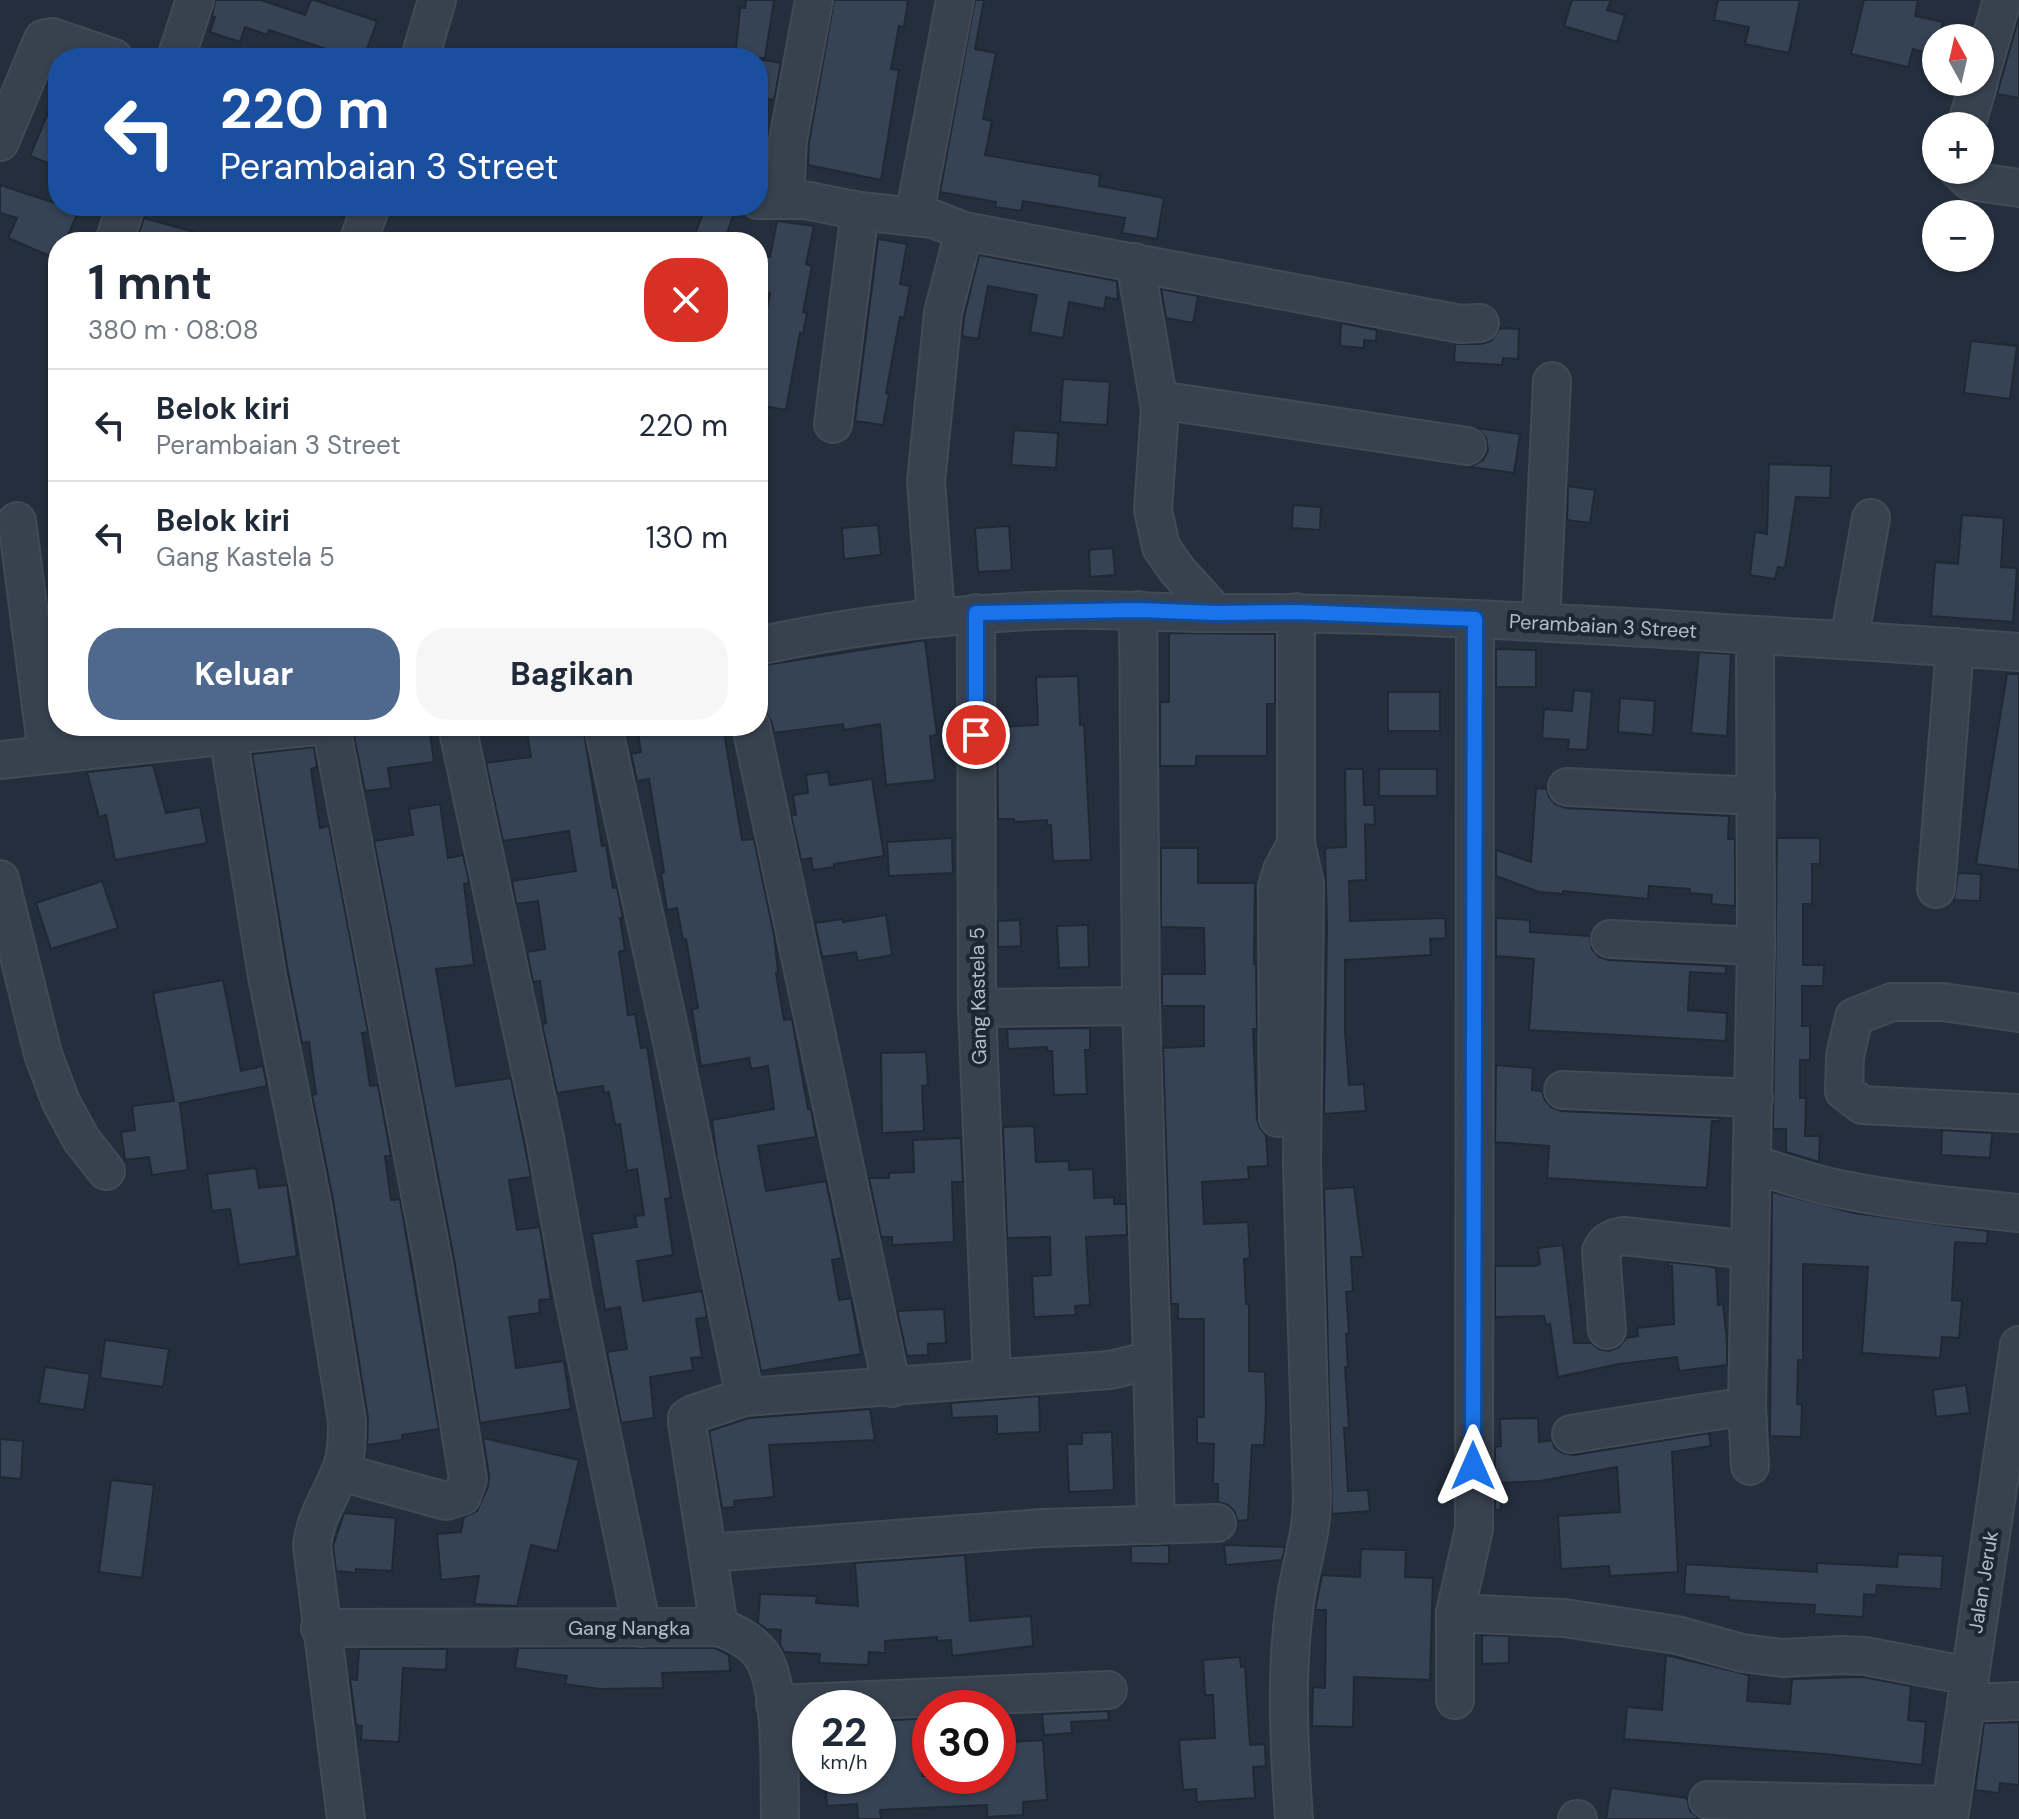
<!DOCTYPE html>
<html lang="id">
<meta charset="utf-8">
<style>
:root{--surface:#fff;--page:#f6f6f7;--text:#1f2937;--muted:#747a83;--line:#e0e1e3;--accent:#4f688e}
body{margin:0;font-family:"DM Sans",sans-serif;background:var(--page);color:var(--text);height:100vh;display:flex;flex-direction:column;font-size:30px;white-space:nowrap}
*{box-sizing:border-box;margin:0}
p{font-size:26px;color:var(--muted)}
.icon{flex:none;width:44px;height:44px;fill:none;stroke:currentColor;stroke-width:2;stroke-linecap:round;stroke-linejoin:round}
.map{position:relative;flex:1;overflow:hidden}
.details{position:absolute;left:48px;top:232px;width:720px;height:504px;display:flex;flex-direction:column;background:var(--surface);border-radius:32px;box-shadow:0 2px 6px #0004}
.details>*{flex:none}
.top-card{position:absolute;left:48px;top:48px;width:720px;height:168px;border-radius:32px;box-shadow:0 2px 6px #0004;background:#1a4fa0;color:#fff;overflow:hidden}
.needle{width:52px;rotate:352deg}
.controls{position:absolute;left:1922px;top:24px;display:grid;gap:16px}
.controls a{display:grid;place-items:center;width:72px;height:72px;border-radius:50%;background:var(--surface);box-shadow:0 2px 6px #0004;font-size:40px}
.speed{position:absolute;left:792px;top:1690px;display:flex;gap:16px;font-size:40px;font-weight:700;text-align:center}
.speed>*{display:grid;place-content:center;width:104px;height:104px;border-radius:50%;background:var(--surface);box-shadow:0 2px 6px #0004;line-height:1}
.speed small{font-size:20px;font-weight:400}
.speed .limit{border:12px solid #d22;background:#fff;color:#111}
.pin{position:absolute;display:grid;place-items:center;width:68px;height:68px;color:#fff;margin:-34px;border:4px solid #fff;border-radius:50%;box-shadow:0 2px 8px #0007}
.me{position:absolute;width:88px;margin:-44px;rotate:0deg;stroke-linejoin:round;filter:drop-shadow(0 0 6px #0008)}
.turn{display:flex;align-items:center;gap:28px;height:168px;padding:0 40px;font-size:36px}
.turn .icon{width:104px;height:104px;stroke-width:2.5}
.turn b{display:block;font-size:56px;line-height:68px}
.round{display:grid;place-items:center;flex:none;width:84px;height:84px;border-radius:32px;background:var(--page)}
.head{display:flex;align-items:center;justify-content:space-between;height:136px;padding:0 40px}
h1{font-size:48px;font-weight:700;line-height:60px}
.primary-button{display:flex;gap:16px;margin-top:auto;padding:16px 40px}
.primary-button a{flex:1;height:92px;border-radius:32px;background:var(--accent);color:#fff;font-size:32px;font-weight:700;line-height:92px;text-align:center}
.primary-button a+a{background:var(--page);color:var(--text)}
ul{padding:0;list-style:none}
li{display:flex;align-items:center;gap:24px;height:112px;padding:0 40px;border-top:2px solid var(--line)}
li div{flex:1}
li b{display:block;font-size:30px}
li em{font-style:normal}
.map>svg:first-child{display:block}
.building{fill:#364354;stroke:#1f2835;stroke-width:2}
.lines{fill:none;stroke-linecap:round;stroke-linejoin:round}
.minor-casing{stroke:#414a57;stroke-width:40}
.minor{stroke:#38414e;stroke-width:36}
.route-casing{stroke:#114b97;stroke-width:20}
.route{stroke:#1a73e8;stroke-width:14}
.labels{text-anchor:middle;stroke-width:8;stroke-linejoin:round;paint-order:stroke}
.street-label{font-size:20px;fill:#b4bcc9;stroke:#1d2633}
</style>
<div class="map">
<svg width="2019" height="1819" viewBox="0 0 2019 1819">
<rect width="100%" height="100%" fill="#242f3e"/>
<!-- building -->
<g class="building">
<path d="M215,0H261L305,15L311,0H314L377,21L364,58H353L269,30L267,35L245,27L240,42L210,32L215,17L212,16Z"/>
<path d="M746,0H774L765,58H735L740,8H745Z"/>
<path d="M834,0H908L904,27L899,26L891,69L899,70L881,180L808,165L809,142Z"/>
<path d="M975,0H984L975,49L996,53L983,119L992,121L985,155L1100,175L1099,186L1164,198L1157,239L1122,233L1125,218L1023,201L1021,211L995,207L996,202L940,192Z"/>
<path d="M1572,0H1611L1607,10L1625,15L1617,42L1564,26Z"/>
<path d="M1718,0H1800L1789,53L1745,44L1749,27L1714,20Z"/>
<path d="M1864,0H1918L1915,16L1943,22L1939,38H1936L1935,55L1913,49L1908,67L1851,54Z"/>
<path d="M2019,17V98L1997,94Z"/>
<path d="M758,59L781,63L774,100L758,97Z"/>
<path d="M57,61H58V167L30,156L57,91L46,87Z"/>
<path d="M0,185L58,204V206L79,210L65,242H58L57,259L8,238L17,218L0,213Z"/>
<path d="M706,206L734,213L724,242H692Z"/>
<path d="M144,218L209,236L208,242H136Z"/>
<path d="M777,221L814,226L806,264L812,266L803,312L807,313L803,333H800L786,410L758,405V353L770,293L758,291V272L761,255L770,257Z"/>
<path d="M878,239L907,244L900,284L910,286L904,318L900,317L886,393L889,394L883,425L855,421Z"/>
<path d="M979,255L1117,281L1118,300L1106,297L1104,309L1069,302L1063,338L1030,332L1037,295L988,286L978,339L962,336L964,317Z"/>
<path d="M1161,289L1198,296L1193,323L1166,318Z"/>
<path d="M1341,323L1377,330L1376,341L1364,340V348L1340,346Z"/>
<path d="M1500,328L1519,329L1518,359L1503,358L1502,365L1454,362L1455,344H1481L1491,341Z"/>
<path d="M1971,341L2017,346L2010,399L1964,393Z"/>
<path d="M1063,379L1110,382L1107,425L1060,422Z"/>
<path d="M1477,428L1520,434L1514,473L1470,467L1483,460L1488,450L1486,438Z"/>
<path d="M1014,430L1058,433L1056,468L1011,465Z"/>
<path d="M1769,464L1831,466L1830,498L1796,497L1785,568L1778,567L1775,579L1750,575L1755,532L1767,534Z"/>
<path d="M1568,486L1595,490L1590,523L1567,520Z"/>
<path d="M1293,505L1321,507L1320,530L1292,528Z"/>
<path d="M1962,515L2004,518L2001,567L2017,568L2013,622L1931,616L1935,562L1958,564Z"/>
<path d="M878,525L881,555L844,559L842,528Z"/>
<path d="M1009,526L1012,570L978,572L975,528Z"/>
<path d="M1113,548L1115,575L1090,577L1089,550Z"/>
<path d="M1169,633L1275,634V704H1267V756H1196V766H1160V702H1169Z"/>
<path d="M925,640L937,735L930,736L935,780L886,785L880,724L844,730L843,724L774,733L771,721L764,710L761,694L758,695V666Z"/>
<path d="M1496,649L1536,650V687H1496Z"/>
<path d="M1699,652L1731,654L1727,736L1691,733Z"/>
<path d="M2007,674H2019V870L1976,864Z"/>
<path d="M1078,676L1080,725L1084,724L1091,860L1053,861L1051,825H1047V820L1014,822V819H998L997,727L1038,725L1036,677Z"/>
<path d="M1574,690L1592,692L1587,750L1568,749L1569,740L1542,738L1544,709L1572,711Z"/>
<rect x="1388" y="692" width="52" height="39"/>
<path d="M1620,698L1655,701L1653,735L1618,732Z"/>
<path d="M352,726H429L434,762L388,768L391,788L365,791Z"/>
<path d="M526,726H583L602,846L606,845L613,888L617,887L623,918H620L625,950L619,952L628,1015L635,1014L641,1048L647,1047L671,1198L665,1199L673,1255L637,1261L643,1301L702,1291L707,1317L696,1319L702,1357L691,1358L693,1370L650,1377L654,1418L621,1423L607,1352L627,1349L620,1307L605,1310L592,1234L637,1227L635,1216L644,1215L637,1169L627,1171L620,1124L615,1125L609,1092L604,1093L603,1086L557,1093L542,1024L546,1023L540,981L533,982L527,952L545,949L538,901L516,904L512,881L576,871L569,831L503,841L486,763L531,757Z"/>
<path d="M637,726H723L742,840L754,839L774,935L778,972L776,973L784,1020L792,1019L808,1109H811L816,1137L758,1146L766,1191L826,1181L842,1258L832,1260L839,1300L851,1298L861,1354L761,1371L717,1159L712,1120L774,1109L768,1066L751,1069L749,1058L701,1066L692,1009L698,1008L686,939L683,940L677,908L667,910L661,873L664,872L649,779L637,781L631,754L641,752Z"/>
<path d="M314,747L317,767L311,769L320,828L329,826L368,1032L362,1033L370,1086L378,1085L391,1156H385L391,1200L400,1199L439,1429L402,1435V1440L367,1445L368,1418L333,1200L312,1095L316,1094L309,1042L302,1043L288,972L252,754Z"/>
<path d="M153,765L166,813L200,807L207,843L115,860L106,815L99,817L87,772Z"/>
<path d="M1345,769H1363L1364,805H1374L1375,825L1365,824L1366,880L1349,881L1350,921L1445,918L1446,938L1430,939L1431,955L1345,960V1031L1349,1085L1364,1084L1366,1111L1324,1114L1327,926L1325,848L1346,847Z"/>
<rect x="1379" y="769" width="58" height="27"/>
<path d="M828,772L830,785L872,779L884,856L834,864V867L813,870L811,858L801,860L791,815H796L793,795L808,793L806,775Z"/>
<path d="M1536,788L1547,789L1549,797L1555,804L1566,808L1729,816L1728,839H1735V906L1711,904L1712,895L1690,893V889L1649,886L1648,899L1563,891V894L1539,892L1496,876V850L1531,862Z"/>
<path d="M440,804L448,858L463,855L468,876L469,883L464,884L474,965L436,969L456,1086L511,1078L531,1177L509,1180L517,1230L540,1227L551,1299L539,1300L540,1313L509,1317L516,1368L564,1361L571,1409L480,1423L454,1259L374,841L413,835L409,809Z"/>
<path d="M952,838L953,873L889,876L887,842Z"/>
<path d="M1777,838H1820V864H1812V904H1803V965H1824L1823,986H1802V1026H1810V1060H1800V1098H1806L1805,1136H1820L1819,1162L1786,1152V1129H1773Z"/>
<path d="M1161,848H1198V883H1255L1254,964H1256L1257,1029H1253L1256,1096L1257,1119L1260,1128L1266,1135L1268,1166L1248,1167L1249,1179L1202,1182L1204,1224L1248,1222L1250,1258L1244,1259L1246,1304H1249V1371L1265,1372L1266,1407L1264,1445H1252L1248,1520L1238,1521L1234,1511L1228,1505L1218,1502V1484H1213L1214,1444L1197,1443V1417H1204V1319H1178V1304H1171L1163,1048L1204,1046V1006H1162V974H1205L1204,928L1161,927Z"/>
<path d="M1958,873L1981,874L1980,901L1954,900Z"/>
<path d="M102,881L118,928L51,949L36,903Z"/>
<path d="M886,915L892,955L858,961L856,952L822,957L815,923L843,919V922Z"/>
<path d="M1496,918L1530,920V932L1590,936L1592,949L1599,957L1608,960L1726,966V974L1690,972L1688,1010L1727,1013L1726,1041L1529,1030L1534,959L1496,956Z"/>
<path d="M1020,920L1021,946L998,947V921Z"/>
<path d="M1088,925L1089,967L1059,968L1057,926Z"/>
<path d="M223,980L241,1071L263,1066L267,1086L180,1103L188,1170L152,1175L149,1157L125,1160L121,1132L135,1130L132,1106L174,1101L153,993Z"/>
<path d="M1090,1028V1050H1085L1087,1094L1054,1095L1052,1051H1047V1047L1008,1049L1007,1029Z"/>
<path d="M926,1052L928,1085L922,1086L924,1131L882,1133L881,1053Z"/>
<path d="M1496,1065L1533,1068L1532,1090L1542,1091L1545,1100L1551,1107L1561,1111L1720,1118V1121H1712L1707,1188L1547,1178L1549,1146L1495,1142Z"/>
<path d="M1034,1126L1036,1162L1069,1161V1170L1093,1169L1094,1198L1114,1197V1204H1126L1127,1235L1086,1237L1090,1305L1075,1306L1076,1315L1034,1317L1032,1276L1051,1275L1050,1237L1007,1238L1003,1127Z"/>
<path d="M1942,1130L1992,1133L1990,1158L1941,1155Z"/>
<path d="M961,1138L963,1182H952L954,1242L892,1245V1237H881L869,1178H889V1173L914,1172L913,1140Z"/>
<path d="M256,1168L259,1188L287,1185L297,1256L239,1265L230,1209L212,1211L207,1174Z"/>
<path d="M1354,1187L1363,1257H1351L1353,1291L1346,1292L1349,1334H1346L1348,1367H1345L1349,1428H1344L1348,1491L1368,1490L1370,1511L1332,1514L1324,1189Z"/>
<path d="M1772,1192L1854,1213L1988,1231L1987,1244L1955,1242L1952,1300L1962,1301L1959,1338L1942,1337L1940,1358L1862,1353L1868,1267L1803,1264V1360H1798L1797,1404L1802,1405L1801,1437L1770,1436Z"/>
<path d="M1563,1245L1574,1343H1591L1599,1349L1609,1351L1619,1347L1626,1338L1638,1336L1637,1328L1674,1324L1672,1266H1668V1262L1707,1266L1716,1268L1718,1305L1723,1304L1727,1341V1365L1679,1371L1677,1357L1619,1364L1558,1377L1550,1324L1546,1325L1544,1316L1495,1317V1266H1535L1540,1264L1538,1248Z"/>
<path d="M944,1309L946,1343L928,1344V1355L907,1356L897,1311Z"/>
<path d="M105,1340L169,1349L163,1387L100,1378Z"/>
<path d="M45,1367L90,1374L84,1410L39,1403Z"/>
<path d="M1966,1385L1970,1413L1936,1417L1933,1390Z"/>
<path d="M1039,1396L1040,1432L997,1434V1416L952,1418L951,1403Z"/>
<path d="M870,1409L875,1440L769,1445L774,1497L734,1501L735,1507L722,1508L709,1431L749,1418Z"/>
<path d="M1538,1418L1539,1442L1552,1440L1555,1448L1563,1453L1574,1455L1709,1433L1711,1446L1672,1452L1678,1572L1610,1576L1609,1566L1561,1569L1558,1516L1620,1512L1617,1467L1540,1481L1500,1483L1501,1510H1495V1447L1501,1446L1500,1419Z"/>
<path d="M1112,1432L1114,1490L1069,1492L1067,1444H1082V1433Z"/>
<path d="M483,1438L579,1460L557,1551L531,1545L517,1606L474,1604L479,1576L441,1580L437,1534L461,1532L464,1517L477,1511L488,1486L489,1476Z"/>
<path d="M0,1439L23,1441L21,1479L0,1477Z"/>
<path d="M111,1480L154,1485L142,1578L99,1572Z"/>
<path d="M344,1513L396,1518L392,1571L356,1569V1573L336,1571L333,1546Z"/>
<path d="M1169,1545V1564L1131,1563V1546Z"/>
<path d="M1224,1545L1285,1547L1282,1560L1226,1565Z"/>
<path d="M1361,1549L1406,1550L1405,1577L1433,1578L1430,1680L1354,1677L1353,1727L1312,1726L1313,1687L1325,1688L1326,1610H1315L1322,1575L1360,1577Z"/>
<path d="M1898,1554L1943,1556L1941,1589L1877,1585L1876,1595L1864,1594L1863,1617L1814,1614L1815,1605L1729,1600V1597L1684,1594L1686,1564L1817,1572V1563L1897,1567Z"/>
<path d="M965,1555L970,1621L1031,1616L1033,1646L952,1656L951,1640L937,1641V1637L885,1641V1653L869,1652L868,1665L819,1663L820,1654L784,1652L780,1645L781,1630L766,1629L758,1623L760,1594L817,1596L816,1603L858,1606L855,1563Z"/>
<path d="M1482,1635L1509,1636V1663L1482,1664Z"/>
<path d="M518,1648H715L729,1655L730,1671L662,1673L663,1688L599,1689L565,1684L567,1676L515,1668Z"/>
<path d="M359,1649H447L446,1670L403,1668L399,1742L361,1740L362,1726L356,1725L350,1679L357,1680Z"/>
<path d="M1666,1655L1749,1675L1747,1701L1790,1704L1792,1679L1863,1677L1911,1686L1908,1720L1926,1722L1922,1765L1825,1754L1624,1739L1627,1707L1662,1710Z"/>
<path d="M1240,1657L1241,1667L1245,1666L1250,1745L1265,1744L1266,1766L1253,1767L1255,1798L1197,1802L1196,1789L1183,1790L1179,1740L1215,1738L1213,1695H1205L1203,1660Z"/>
<path d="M1108,1711L1109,1720L1071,1722L1072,1733L1044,1735L1042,1714Z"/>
<path d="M930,1718V1733H921L922,1776H998V1743L1043,1740L1047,1800L1023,1802V1815L987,1817V1805L880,1810L881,1819H858L857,1804L827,1806L825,1776H878V1721Z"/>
<path d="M2019,1722V1785L2000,1783L1999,1793L1975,1790L1984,1723Z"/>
<path d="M1611,1788L1687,1798L1690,1811L1700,1819H1606Z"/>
</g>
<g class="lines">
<defs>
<g id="minor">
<path d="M176,58L195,0"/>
<path d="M420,58L437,0"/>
<path d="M1980,77L2002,0"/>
<path d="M1966,126L1979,82"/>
<path d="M0,142L43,39L52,37L114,58"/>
<path d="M1958,170L1970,181L2019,188"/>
<path d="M785,199L788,140L814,0"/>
<path d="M758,200H805L860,211L933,219L964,231L943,313L926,482L936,616"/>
<path d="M914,217L955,0"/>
<path d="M964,231L1461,324L1480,323"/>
<path d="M114,242L126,206"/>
<path d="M358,242L371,206"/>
<path d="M1135,262L1160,409L1153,510L1161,547L1177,570L1216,613"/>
<path d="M1159,400L1467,446"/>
<path d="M833,424L860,211"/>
<path d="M17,521L47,753"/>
<path d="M976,613L977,1008L992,1378"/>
<path d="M1541,622L1552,381"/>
<path d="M1849,640L1871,518"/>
<path d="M758,646C858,624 958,613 1060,610C1113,608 1166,614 1219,613C1368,612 1516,621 1664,629C1782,637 1901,643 2019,652"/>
<path d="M331,726L433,1262L468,1479L462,1496L446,1501L340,1472"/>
<path d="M457,726L545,1138L573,1293L642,1628"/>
<path d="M603,726L671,1037L745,1397"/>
<path d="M751,726L892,1388"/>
<path d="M228,735L267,976L312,1203L347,1421C347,1438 347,1456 340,1472C329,1499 316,1515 312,1545L346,1819"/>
<path d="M0,760L315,726"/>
<path d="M1567,787L1756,796"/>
<path d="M0,879L43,1054L61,1102L81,1139L106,1171"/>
<path d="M1936,889L1955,647"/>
<path d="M1610,939L1756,946"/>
<path d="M977,1008L1141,1006"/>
<path d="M2019,1013L1943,1002H1892L1854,1017L1845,1056L1844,1091L1862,1105L2019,1113"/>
<path d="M1563,1090L1754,1098"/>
<path d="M1278,1118L1277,887L1282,870L1296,844"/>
<path d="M1752,1164C1779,1172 1807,1182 1835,1188C1896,1201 1957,1207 2019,1213"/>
<path d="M1607,1330L1601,1251C1606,1240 1613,1238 1624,1236L1750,1250"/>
<path d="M1152,1360L1156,1525"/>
<path d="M1571,1434L1747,1406"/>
<path d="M1750,1466L1747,1406L1756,946L1755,635"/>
<path d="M708,1553L1042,1528L1217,1523"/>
<path d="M1455,1613L1564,1618L1677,1635L1742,1653L1783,1658L1841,1655L1865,1656L1969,1676"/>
<path d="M719,1627L687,1423V1418L693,1414L745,1397L1110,1370L1152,1360L1141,1006L1138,610"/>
<path d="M320,1628L719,1627C737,1634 754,1642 764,1659C783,1693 779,1779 780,1819"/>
<path d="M1455,1700V1613L1474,1529L1475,619"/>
<path d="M1966,1703L2019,1701"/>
<path d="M775,1704L1108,1690"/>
<path d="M1708,1800L1951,1805"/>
<path d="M1294,1819C1289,1746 1285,1675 1295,1603C1300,1567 1312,1535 1312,1499L1302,1165L1305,884L1296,844V612"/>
<path d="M1577,1819H1578"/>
<path d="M1949,1819L2019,1345"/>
</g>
</defs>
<!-- minor casing -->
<use href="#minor" class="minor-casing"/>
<!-- minor -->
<use href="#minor" class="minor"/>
</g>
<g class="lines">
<defs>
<path id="route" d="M976,735V613L1138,610L1216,613L1296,612L1475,619L1473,1466"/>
</defs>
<!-- route casing -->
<use href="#route" class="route-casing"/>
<!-- route -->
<use href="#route" class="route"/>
</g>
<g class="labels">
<!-- street labels -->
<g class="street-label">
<text transform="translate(1603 626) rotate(3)" y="7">Perambaian 3 Street</text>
<text transform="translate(978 996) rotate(-91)" y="7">Gang Kastela 5</text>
<text transform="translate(1983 1582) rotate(-81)" y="7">Jalan Jeruk</text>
<text x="629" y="1635">Gang Nangka</text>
</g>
</g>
</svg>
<div class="controls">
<a><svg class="needle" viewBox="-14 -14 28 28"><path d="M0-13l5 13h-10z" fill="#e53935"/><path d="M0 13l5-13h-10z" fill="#747a83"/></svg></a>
<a>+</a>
<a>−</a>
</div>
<div class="speed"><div>22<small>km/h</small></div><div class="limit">30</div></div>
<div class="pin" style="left:976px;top:735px;background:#d93025"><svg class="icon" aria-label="arrive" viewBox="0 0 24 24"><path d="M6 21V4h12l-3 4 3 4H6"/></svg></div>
<svg class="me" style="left:1473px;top:1466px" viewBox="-20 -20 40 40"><path d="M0-17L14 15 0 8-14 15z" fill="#1a73e8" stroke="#fff" stroke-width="4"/></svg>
<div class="top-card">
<div class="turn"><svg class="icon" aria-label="left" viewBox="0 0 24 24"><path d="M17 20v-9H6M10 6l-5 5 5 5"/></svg><div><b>220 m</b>Perambaian 3 Street</div></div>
</div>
<section class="details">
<div class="head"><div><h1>1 mnt</h1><p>380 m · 08:08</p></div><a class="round" style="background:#d93025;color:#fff"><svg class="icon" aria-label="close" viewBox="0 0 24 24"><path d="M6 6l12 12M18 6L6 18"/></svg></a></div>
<ul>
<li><svg class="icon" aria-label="left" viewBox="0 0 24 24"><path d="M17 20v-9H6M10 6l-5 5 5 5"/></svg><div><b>Belok kiri</b><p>Perambaian 3 Street</p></div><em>220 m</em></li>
<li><svg class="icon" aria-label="left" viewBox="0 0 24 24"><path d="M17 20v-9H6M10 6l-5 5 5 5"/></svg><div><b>Belok kiri</b><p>Gang Kastela 5</p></div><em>130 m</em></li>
</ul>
<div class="primary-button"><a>Keluar</a><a>Bagikan</a></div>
</section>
</div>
